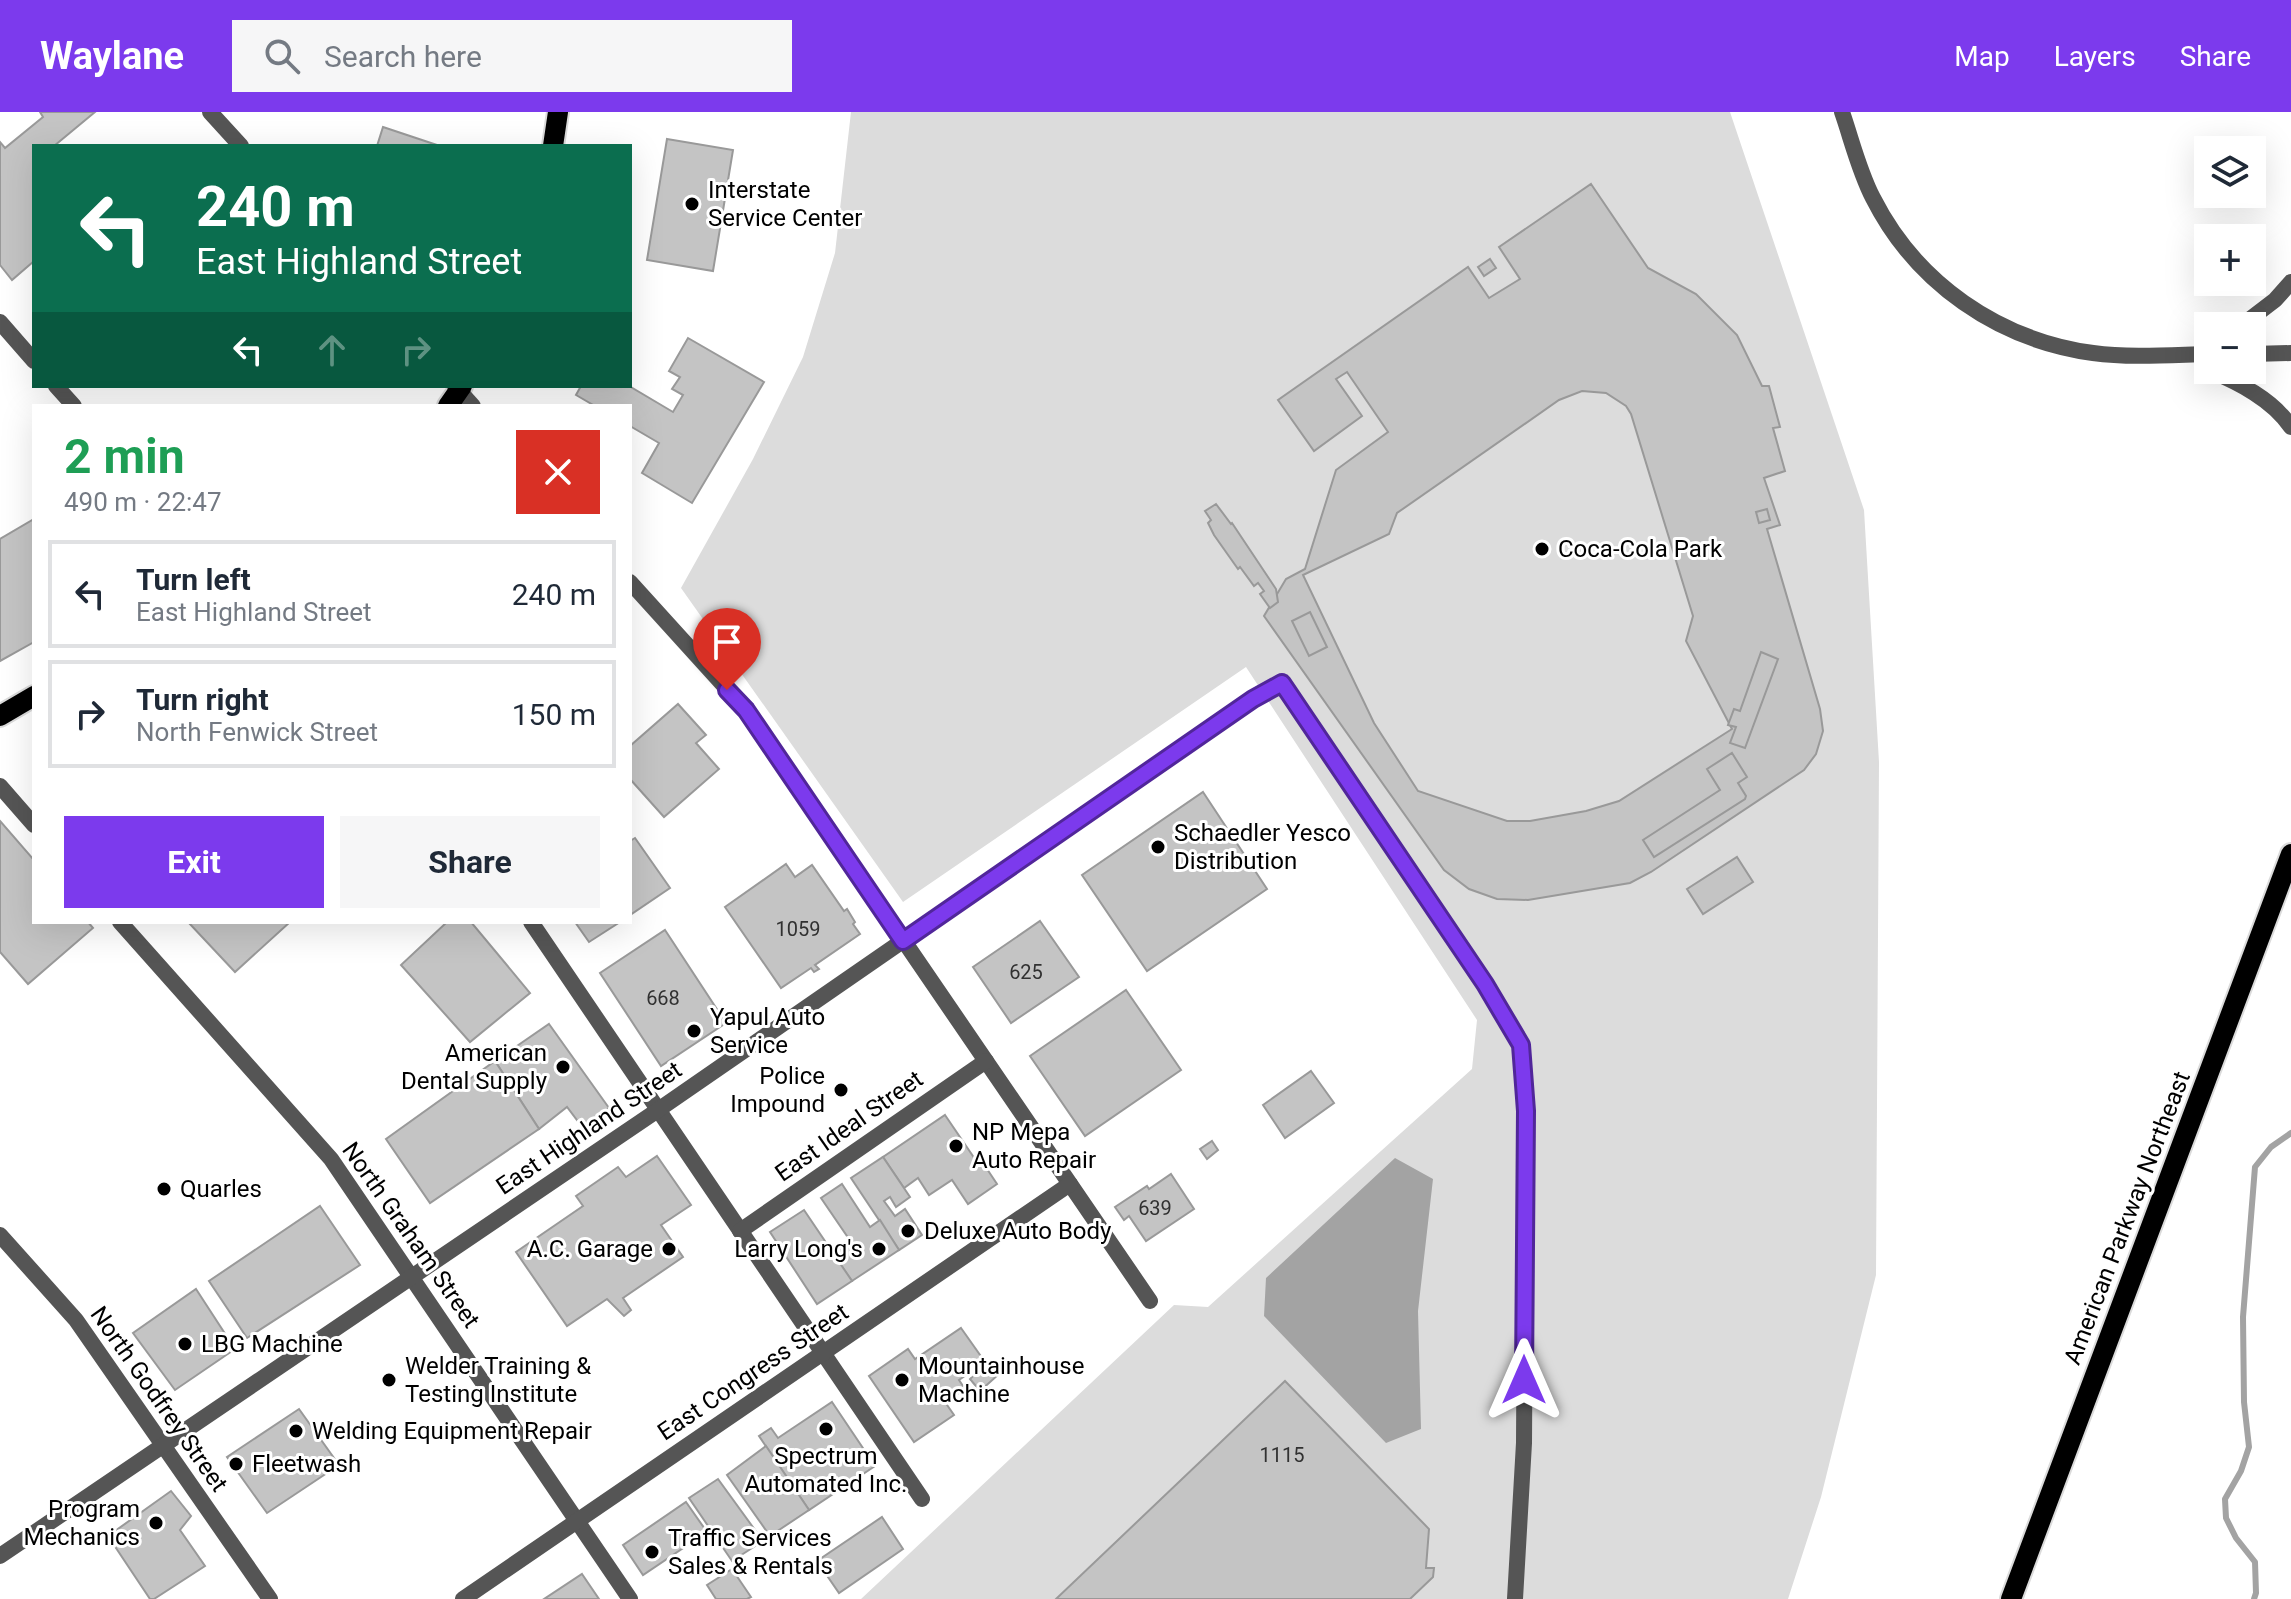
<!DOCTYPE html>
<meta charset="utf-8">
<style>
:root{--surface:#fff;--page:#f6f6f7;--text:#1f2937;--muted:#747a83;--line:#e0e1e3;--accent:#7c3aed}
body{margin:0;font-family:Roboto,sans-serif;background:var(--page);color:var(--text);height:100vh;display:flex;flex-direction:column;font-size:30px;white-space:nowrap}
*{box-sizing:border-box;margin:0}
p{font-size:26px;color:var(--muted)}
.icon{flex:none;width:44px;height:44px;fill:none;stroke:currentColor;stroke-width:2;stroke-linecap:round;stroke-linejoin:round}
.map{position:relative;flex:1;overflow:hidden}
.panel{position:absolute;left:32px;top:292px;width:600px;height:520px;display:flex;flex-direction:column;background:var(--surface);border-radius:0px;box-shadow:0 8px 32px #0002}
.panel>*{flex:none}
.top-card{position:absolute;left:32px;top:32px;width:600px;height:244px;border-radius:0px;box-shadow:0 8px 32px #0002;background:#0b6e4f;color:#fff;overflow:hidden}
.fabs{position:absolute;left:2194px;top:24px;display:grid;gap:16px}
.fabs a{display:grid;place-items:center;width:72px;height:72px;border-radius:0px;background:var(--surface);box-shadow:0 8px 32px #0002;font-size:40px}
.pin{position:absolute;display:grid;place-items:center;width:68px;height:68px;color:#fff;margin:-82px -34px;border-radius:50% 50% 50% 0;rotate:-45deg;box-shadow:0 0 8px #0007}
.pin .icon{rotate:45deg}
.me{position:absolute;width:88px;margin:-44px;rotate:0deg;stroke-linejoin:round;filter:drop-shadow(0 0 6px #0008)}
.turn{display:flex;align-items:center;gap:28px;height:168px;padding:0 32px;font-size:36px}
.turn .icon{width:104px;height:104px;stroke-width:2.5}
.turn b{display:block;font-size:56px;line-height:68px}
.lanes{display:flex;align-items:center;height:76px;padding:0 32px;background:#0003;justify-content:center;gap:40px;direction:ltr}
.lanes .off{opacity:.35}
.round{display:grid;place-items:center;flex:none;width:84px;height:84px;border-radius:0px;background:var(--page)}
.head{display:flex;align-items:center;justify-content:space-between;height:136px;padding:0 32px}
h1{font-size:48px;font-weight:700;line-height:60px;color:#1e9e55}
.action{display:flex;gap:16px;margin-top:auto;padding:16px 32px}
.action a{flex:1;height:92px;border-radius:0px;background:var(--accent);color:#fff;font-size:32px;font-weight:700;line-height:92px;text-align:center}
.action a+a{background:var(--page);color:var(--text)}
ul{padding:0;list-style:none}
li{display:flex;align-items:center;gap:24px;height:108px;margin:0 16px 12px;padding:0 16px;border:4px solid var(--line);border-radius:0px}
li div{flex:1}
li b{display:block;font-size:30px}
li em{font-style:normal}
header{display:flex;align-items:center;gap:48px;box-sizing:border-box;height:112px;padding:0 40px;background:var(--accent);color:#fff}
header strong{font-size:38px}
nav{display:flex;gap:44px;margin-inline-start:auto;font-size:28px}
.search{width:560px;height:72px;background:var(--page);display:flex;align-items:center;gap:20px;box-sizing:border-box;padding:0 28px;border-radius:0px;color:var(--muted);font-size:30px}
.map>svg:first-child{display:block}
.green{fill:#dcdcdc}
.water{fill:#a3a3a3}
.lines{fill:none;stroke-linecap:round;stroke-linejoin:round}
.stream{stroke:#a3a3a3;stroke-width:6}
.building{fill:#c4c4c4;stroke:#999;stroke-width:2;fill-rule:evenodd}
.primary-casing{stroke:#dbdbdb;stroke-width:24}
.minor{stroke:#555;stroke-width:16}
.tertiary{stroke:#555;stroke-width:16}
.primary{stroke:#000;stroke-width:20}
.route-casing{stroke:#51269a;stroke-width:20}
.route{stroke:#7c3aed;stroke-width:14}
.poi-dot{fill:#000;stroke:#fff;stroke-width:3}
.labels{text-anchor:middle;stroke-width:6;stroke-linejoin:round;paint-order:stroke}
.number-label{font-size:20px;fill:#313131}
.poi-label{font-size:24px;fill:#000;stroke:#fff;text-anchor:start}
.street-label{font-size:24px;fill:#000;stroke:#fff}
</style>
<header>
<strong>Waylane</strong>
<div class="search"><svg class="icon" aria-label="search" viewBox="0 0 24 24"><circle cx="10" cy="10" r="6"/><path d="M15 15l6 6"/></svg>Search here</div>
<nav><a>Map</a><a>Layers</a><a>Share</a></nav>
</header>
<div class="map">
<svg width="2291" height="1487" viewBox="0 0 2291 1487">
<rect width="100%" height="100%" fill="#fff"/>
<!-- green -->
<path class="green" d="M851,0H1730L1864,398L1879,650L1876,1163L1821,1385L1788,1487H861L1174,1193L1208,1195L1472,957L1477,908L1246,555L903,790L681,476L753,347L803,245L835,141Z"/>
<!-- water -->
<path class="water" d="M1395,1046L1433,1067L1418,1199L1421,1317L1386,1331L1264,1204L1266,1166Z"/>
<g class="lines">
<!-- stream -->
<path class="stream" d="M2254,1487L2256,1481L2255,1450L2236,1426L2226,1406L2225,1387L2241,1359L2249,1335L2244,1290L2243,1205L2255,1055L2271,1035L2291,1021"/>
</g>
<!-- building -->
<g class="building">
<path d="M40,0H95L54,34H34V149L12,168L0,153V30L5,36L43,5Z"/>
<path d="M383,15L440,34H377Z"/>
<path d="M667,27L733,38L713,159L647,148Z"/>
<path d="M1591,72L1648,156L1696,182L1737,223L1762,274H1769L1780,315L1773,316L1785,359L1764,366L1780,413L1767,417L1820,597L1823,619L1816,642L1804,658L1651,760L1630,771L1528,788L1497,787L1469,777L1444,758L1264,504L1286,467L1305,457L1336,358L1388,320L1347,260L1336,267L1362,304L1314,339L1278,288L1468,155L1489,186L1520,167L1499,135ZM1582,279L1606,281L1626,294L1631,302L1693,504L1686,529L1732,617L1619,689L1586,699L1530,709H1507L1418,679L1374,611L1303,463L1389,422L1397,401L1559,288Z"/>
<path d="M1490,147L1496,156L1484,164L1478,155Z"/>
<path d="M688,226L764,270L692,391L642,361L659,331L630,314V294H595L576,283L581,274H629L673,300L683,283L672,277L680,265L669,259Z"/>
<path d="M1216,392L1231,412L1232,411L1276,477L1278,490L1270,496L1260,482L1264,479L1258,471L1254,474L1240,455L1238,457L1214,423L1208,411L1211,408L1205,399Z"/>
<path d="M1767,397L1770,408L1759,411L1756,400Z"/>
<path d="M34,407V530L0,549V427Z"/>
<path d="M1310,500L1327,535L1309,544L1292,509Z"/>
<path d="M1761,540L1778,547L1745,636L1730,631L1736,615L1728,613L1734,597L1740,599Z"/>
<path d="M678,592L706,623L696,631L719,657L664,705L630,667V634Z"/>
<path d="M1732,641L1747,665L1738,671L1746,684L1745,687L1654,745L1643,728L1720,678L1707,657Z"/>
<path d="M1203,680L1267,777L1147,859L1082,763Z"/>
<path d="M0,709L34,748V810H88L93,816L28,872L0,840Z"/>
<path d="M635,726L670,776L630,803V729Z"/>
<path d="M1737,745L1753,770L1703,802L1687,777Z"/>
<path d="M786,752L795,765L812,753L844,799L847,797L855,810L853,812L860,822L815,853L819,857L814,860L811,856L781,876L725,795Z"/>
<path d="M1040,809L1079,865L1011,911L973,855Z"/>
<path d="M188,810H290L235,860Z"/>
<path d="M447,810H471L530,881L470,930L401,853Z"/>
<path d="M575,810H620L589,830Z"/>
<path d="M665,818L726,911L661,954L600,861Z"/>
<path d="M1126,878L1181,958L1085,1024L1030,944Z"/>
<path d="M549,912L609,996L583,1016L567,995L539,1017L495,949Z"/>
<path d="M495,949L539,1017L430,1091L386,1027Z"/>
<path d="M1311,959L1334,991L1285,1026L1263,993Z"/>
<path d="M945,1003L977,1050L981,1048L997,1072L968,1092L952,1068L929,1083L918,1066L904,1076L883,1045Z"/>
<path d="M1212,1029L1218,1038L1207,1047L1200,1037Z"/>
<path d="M657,1044L691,1093L661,1113L683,1145L623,1186L631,1198L624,1204L607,1187L567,1214L516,1140L583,1094L576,1084L618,1055L626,1065Z"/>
<path d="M883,1045L910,1085L896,1095L890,1085L884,1089L895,1104L905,1097L922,1123L899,1138L851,1066Z"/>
<path d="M1171,1062L1194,1097L1146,1129L1129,1104L1124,1108L1115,1095L1147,1074L1149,1077Z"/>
<path d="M842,1072L870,1115L880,1108L899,1138L852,1169L833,1142L851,1130L821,1086Z"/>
<path d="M320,1094L360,1153L247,1226L209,1169Z"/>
<path d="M804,1098L852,1169L817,1192L770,1120Z"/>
<path d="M196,1177L235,1237L175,1278L133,1221Z"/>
<path d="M961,1216L985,1250L959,1268L965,1277L945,1290L954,1303L914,1330L869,1264L908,1237L915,1247Z"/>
<path d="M988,1250L999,1262L980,1279L970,1267Z"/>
<path d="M1285,1269L1429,1417L1426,1456H1434L1433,1465L1410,1487H1056Z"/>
<path d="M832,1290L875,1354L809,1398L759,1324L771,1316L778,1326Z"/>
<path d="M299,1297L339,1353L267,1401L227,1345Z"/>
<path d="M766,1334L809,1398L770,1424L727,1363Z"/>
<path d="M718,1367L763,1429L732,1449L689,1386Z"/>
<path d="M171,1379L191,1404L180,1418L205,1454L154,1487H150L108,1424Z"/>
<path d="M686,1390L707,1420L643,1463L623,1433Z"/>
<path d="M882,1405L903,1437L839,1481L817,1449Z"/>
<path d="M732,1457L751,1485L747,1487H716L707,1473Z"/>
<path d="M582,1462L599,1487H544Z"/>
</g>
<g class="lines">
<defs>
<g id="primary">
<path d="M553,34L558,0"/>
<path d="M448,294L462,274"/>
<path d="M0,604L34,584"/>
<path d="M2011,1487L2291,742"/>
</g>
</defs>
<!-- primary casing -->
<use href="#primary" class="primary-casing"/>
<!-- minor -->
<g class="minor">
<path d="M210,0L241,34"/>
<path d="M0,210L34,249"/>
<path d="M56,274L74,294"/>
<path d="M455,274L473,294"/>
<path d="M630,470L746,598L1150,1189"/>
<path d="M0,674L34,713"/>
<path d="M120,810L331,1047L630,1487"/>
<path d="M531,810L922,1387"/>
<path d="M740,1119L986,949"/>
<path d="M0,1123L76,1208L270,1487"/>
<path d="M0,1444L658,998L1253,587L1282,571L1485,872L1521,933L1526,999L1524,1331L1515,1487"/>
<path d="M463,1487L1070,1072"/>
</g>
<!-- tertiary -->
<g class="tertiary">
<path d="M1842,0C1852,29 1859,59 1873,86C1916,171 1998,228 2093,241C2130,246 2170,243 2208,242"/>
<path d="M2241,214L2275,188L2291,170"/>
<path d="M2252,242L2291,241"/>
<path d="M2209,258C2239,271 2272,287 2291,315"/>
</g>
<!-- primary -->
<use href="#primary" class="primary"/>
</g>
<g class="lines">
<defs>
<path id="route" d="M727,578L746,598L903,829L1253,587L1282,571L1485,872L1521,933L1526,999L1524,1268"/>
</defs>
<!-- route casing -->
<use href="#route" class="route-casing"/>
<!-- route -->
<use href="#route" class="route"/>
</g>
<!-- markers -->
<g class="poi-dot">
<circle cx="692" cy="92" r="8"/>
<circle cx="1542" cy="437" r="8"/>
<circle cx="1158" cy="735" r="8"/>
<circle cx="694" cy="919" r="8"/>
<circle cx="563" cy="955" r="8"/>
<circle cx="841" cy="978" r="8"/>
<circle cx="956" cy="1034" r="8"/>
<circle cx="164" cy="1077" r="8"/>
<circle cx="908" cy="1119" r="8"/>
<circle cx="669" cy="1137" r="8"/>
<circle cx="879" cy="1137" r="8"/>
<circle cx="185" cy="1232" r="8"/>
<circle cx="389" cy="1268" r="8"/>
<circle cx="902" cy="1268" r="8"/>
<circle cx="826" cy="1317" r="8"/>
<circle cx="296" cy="1319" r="8"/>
<circle cx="236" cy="1352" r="8"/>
<circle cx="156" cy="1411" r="8"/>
<circle cx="652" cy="1440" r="8"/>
</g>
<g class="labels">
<!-- number labels -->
<g class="number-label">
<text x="798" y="824">1059</text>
<text x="1026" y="867">625</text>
<text x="663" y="893">668</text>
<text x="1155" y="1103">639</text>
<text x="1282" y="1350">1115</text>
</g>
<!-- poi labels -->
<g class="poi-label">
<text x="708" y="86">Interstate<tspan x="708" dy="28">Service Center</tspan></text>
<text x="1558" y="445">Coca-Cola Park</text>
<text x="1174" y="729">Schaedler Yesco<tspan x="1174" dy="28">Distribution</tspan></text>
<text x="710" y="913">Yapul Auto<tspan x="710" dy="28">Service</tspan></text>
<text x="547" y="949" text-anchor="end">American<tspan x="547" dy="28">Dental Supply</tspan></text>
<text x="825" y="972" text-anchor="end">Police<tspan x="825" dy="28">Impound</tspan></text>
<text x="972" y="1028">NP Mepa<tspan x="972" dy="28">Auto Repair</tspan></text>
<text x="180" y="1085">Quarles</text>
<text x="924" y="1127">Deluxe Auto Body</text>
<text x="653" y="1145" text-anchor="end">A.C. Garage</text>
<text x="863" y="1145" text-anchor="end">Larry Long's</text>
<text x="201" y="1240">LBG Machine</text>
<text x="405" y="1262">Welder Training &amp;<tspan x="405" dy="28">Testing Institute</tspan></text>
<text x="918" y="1262">Mountainhouse<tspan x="918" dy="28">Machine</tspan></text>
<text x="312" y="1327">Welding Equipment Repair</text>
<text x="826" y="1352" text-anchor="middle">Spectrum<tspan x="826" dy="28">Automated Inc.</tspan></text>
<text x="252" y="1360">Fleetwash</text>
<text x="140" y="1405" text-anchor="end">Program<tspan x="140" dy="28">Mechanics</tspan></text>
<text x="668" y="1434">Traffic Services<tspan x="668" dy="28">Sales &amp; Rentals</tspan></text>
</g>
<!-- street labels -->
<g class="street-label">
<text transform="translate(849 1014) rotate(-35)" y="8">East Ideal Street</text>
<text transform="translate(589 1016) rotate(-34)" y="8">East Highland Street</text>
<text transform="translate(2127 1106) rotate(-69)" y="8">American Parkway Northeast</text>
<text transform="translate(411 1123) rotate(55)" y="8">North Graham Street</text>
<text transform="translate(753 1260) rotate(-34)" y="8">East Congress Street</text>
<text transform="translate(159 1287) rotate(55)" y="8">North Godfrey Street</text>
</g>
</g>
</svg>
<div class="fabs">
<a><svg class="icon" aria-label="layers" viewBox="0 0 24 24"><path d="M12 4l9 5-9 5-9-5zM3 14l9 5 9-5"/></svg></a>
<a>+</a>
<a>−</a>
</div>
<div class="pin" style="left:727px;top:578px;background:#d93025"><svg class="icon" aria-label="arrive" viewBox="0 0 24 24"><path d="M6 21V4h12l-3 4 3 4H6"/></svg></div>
<svg class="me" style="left:1524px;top:1268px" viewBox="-20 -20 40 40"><path d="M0-17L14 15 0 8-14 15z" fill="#7c3aed" stroke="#fff" stroke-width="4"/></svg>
<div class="top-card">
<div class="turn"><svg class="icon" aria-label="left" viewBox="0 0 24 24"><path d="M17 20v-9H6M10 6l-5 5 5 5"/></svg><div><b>240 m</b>East Highland Street</div></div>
<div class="lanes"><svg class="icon" aria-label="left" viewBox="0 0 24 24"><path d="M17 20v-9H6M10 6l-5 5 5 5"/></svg><svg class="icon off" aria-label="ahead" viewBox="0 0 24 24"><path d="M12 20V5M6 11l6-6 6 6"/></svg><svg class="icon off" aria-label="right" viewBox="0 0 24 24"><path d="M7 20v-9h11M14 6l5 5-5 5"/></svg></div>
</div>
<section class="panel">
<div class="head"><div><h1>2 min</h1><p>490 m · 22:47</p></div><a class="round" style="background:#d93025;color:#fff"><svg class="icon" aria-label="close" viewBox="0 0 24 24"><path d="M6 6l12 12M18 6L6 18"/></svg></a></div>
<ul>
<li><svg class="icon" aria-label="left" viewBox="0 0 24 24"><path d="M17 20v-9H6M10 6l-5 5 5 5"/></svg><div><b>Turn left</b><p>East Highland Street</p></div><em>240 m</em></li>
<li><svg class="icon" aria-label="right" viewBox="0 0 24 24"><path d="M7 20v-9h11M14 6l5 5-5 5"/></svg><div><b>Turn right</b><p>North Fenwick Street</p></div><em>150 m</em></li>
</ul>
<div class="action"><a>Exit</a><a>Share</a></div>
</section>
</div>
